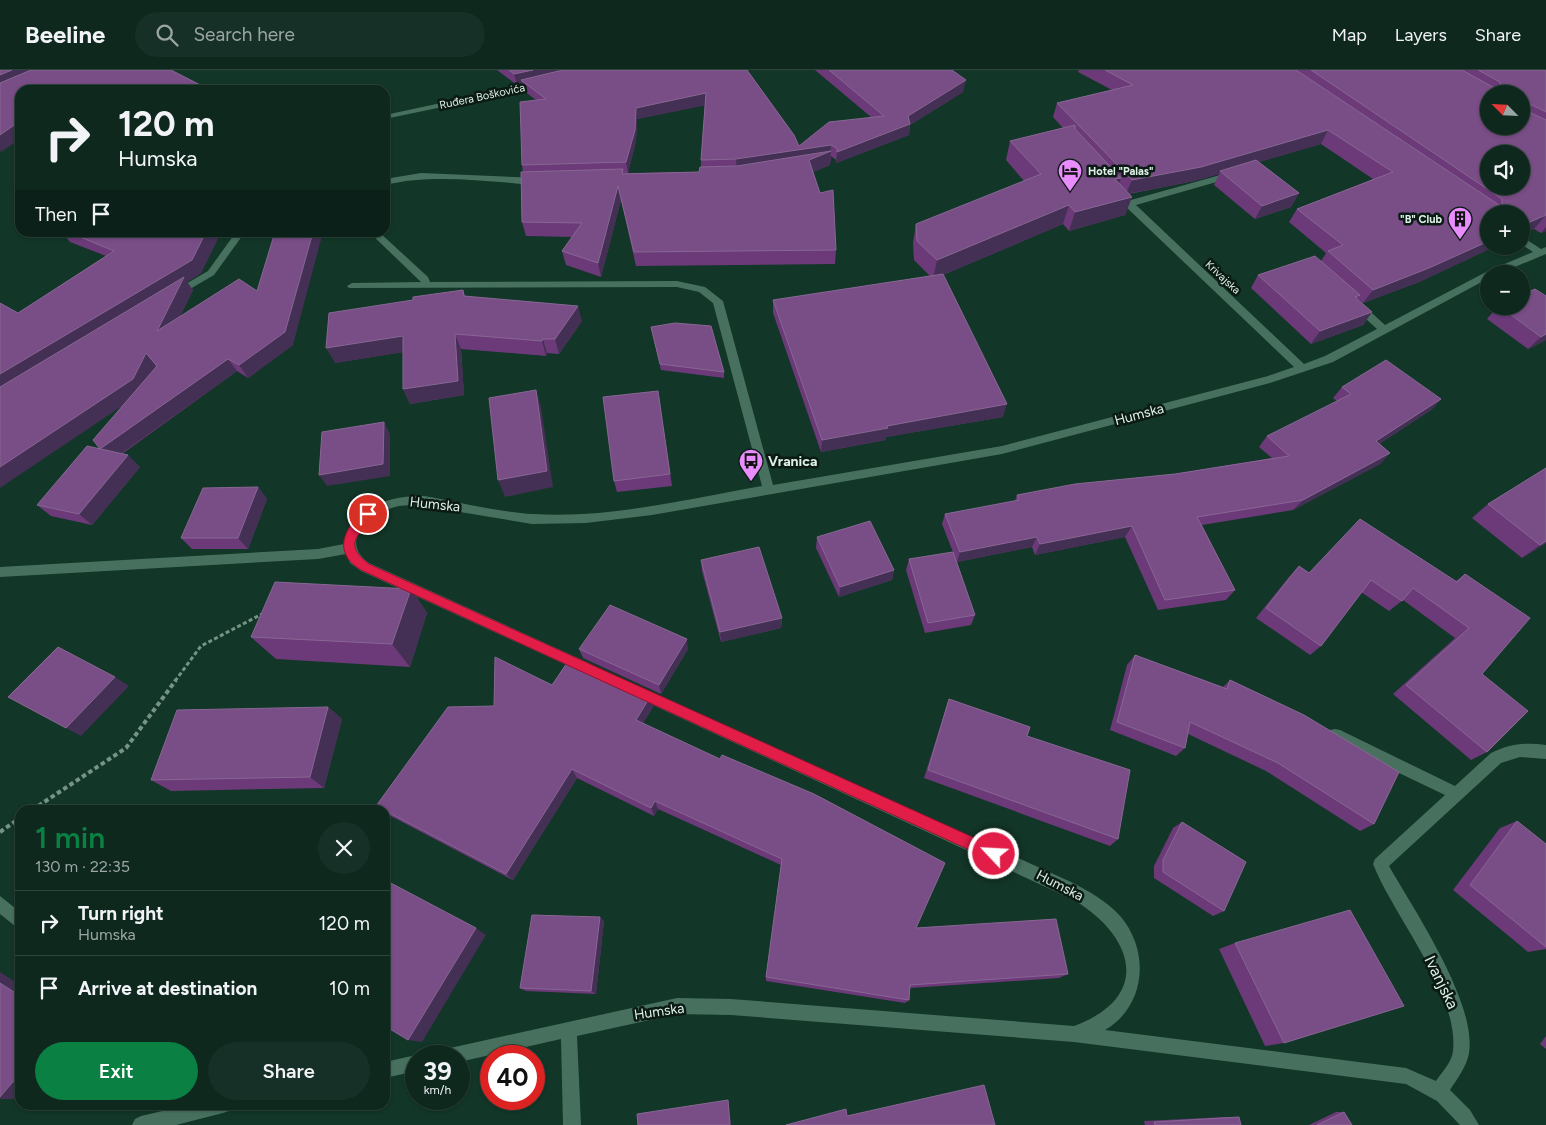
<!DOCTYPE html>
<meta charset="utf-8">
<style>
:root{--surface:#0e281e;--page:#173027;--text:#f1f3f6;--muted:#9ba6a4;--line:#2e443c;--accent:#0b8043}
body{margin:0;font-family:Figtree,sans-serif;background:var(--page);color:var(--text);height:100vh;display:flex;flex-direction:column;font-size:19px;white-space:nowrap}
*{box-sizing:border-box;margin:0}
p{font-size:16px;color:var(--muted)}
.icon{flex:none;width:28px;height:28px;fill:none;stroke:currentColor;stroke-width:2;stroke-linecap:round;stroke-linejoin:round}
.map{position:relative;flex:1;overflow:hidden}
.drawer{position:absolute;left:15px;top:735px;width:375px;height:305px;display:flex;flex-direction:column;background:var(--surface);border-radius:15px;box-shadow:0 1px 4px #0004,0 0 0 1px var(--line)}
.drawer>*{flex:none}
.guide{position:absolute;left:15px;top:15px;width:375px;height:152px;border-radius:15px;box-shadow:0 1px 4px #0004,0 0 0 1px var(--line);background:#0e281e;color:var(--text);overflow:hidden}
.needle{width:32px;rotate:294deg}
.tools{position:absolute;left:1480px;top:15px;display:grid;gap:10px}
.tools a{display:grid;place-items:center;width:50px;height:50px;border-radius:50%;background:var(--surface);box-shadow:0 1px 4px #0004,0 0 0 1px var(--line);font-size:25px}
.speed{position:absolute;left:405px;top:975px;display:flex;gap:10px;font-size:25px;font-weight:700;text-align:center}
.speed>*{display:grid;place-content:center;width:65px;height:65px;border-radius:50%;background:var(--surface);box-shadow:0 1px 4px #0004,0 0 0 1px var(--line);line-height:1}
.speed small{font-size:12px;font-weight:400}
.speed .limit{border:8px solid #d22;background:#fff;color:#111}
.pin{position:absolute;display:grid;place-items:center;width:42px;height:42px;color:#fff;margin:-21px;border:2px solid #fff;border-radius:50%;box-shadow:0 1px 5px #0007}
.me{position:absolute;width:55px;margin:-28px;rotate:295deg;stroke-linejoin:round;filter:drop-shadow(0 0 4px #0008)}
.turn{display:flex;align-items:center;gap:18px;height:105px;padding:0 20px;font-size:22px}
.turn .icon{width:65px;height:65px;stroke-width:2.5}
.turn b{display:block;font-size:35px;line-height:42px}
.then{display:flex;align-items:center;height:48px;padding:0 20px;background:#0003;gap:10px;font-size:19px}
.round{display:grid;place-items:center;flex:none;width:52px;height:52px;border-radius:26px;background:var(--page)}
.overview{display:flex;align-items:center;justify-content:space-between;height:85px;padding:0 20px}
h1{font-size:30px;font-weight:600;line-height:38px;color:var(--accent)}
.button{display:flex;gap:10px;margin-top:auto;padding:10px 20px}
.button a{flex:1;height:58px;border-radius:30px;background:var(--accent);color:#fff;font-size:20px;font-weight:600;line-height:58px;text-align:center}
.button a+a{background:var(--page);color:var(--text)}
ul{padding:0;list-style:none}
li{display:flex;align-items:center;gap:15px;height:65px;padding:0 20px;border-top:1px solid var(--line)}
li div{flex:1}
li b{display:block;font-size:19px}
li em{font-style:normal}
header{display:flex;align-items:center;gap:30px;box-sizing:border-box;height:70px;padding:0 25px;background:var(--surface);border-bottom:1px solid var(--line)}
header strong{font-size:24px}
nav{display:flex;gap:28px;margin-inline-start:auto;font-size:18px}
.search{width:350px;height:45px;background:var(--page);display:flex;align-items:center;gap:12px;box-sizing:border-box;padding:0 18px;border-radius:28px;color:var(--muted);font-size:19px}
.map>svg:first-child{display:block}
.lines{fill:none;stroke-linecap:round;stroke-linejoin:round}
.path-far1{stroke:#769387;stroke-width:3;stroke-dasharray:4 2.5;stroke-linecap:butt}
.path{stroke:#769387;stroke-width:4;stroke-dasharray:4.5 3;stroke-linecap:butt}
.minor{fill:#47715e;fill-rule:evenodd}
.wall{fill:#6c3a79;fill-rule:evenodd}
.shaded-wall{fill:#433054}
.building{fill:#794d85;stroke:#886794;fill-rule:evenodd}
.route{fill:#e11d48;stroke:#92132f}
.labels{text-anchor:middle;stroke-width:5;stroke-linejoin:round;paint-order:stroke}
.far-street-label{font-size:11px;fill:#ddf1e7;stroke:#0b1a14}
.far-poi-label{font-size:11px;font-weight:bold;fill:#ddf1e7;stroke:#0b1a14;text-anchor:start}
.street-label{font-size:14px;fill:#ddf1e7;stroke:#0b1a14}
.poi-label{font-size:14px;font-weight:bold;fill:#ddf1e7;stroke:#0b1a14;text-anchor:start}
.near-street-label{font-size:16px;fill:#ddf1e7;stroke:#0b1a14}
</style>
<header>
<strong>Beeline</strong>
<div class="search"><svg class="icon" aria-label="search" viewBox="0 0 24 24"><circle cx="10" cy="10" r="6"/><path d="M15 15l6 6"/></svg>Search here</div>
<nav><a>Map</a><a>Layers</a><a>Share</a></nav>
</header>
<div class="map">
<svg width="1546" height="1055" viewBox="0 0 1546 1055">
<rect width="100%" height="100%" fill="#123628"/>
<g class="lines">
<!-- path-far1 -->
<path class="path-far1" d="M175,611L201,576L262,544"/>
<!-- path -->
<g class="path">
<path d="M32,740L126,678L176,610"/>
<path d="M0,762L20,748"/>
</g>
<!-- minor -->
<g class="minor">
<path d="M539,12H542V16L385,49V45Z"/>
<path d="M1231,102L1234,103V107L1136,135L1304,294L1325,286L1377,259L1354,238V234H1362L1385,255L1488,201L1533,182L1521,174V166L1541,179L1546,177V184L1498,204H1489V208L1333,292L1270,313L1002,384L652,445L586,453L532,454L424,436C412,435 400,434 389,439C364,449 341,473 369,493L589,593L591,597L589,601L584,603L361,501L350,493L346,484L318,489L0,507V497L318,479L344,474C350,437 391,425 424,426C458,432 499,442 533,444C609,449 687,429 762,416L713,233L699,222L677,217L349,218L347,216L352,213L421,212L369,162H379L428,207L430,212L677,211L705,217L723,231L773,415L1002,376L1268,306L1294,297L1125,136L1113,122L1114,120H1120L1131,130Z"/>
<path d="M421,103L537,108L541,111C535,116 520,114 512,113C469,110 427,105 385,115V109Z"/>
<path d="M236,162H245L214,205L178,226H172V222L208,201Z"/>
<path d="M634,614L1071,812C1089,821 1108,832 1121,847C1150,882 1146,936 1105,960L1406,998L1436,1011C1442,1002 1452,992 1453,981C1459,923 1394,847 1373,794L1375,789L1445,725L1330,670L1328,665L1330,660L1335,659L1340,660L1455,716L1491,683C1509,674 1526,672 1546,675V689L1520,687L1501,693L1389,796C1414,840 1477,933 1469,983C1467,996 1457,1009 1450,1020L1470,1040L1479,1055H1460L1437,1031L1406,1014L1074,972L731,945L677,944L577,966L581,1055H563L561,969L459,992V986H439L441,980L677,928L731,929L1074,956C1152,927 1135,867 1074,830L629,624L627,620L629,616Z"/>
<path d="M0,826L20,842V860L0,844Z"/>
<path d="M416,985L420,986H416V1001L385,1008V992Z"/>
<path d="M188,1035H231L229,1041L223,1043L176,1055H132L135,1049L141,1046Z"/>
</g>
</g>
<!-- wall -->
<g class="wall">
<path d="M497,0H747L799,76L871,47L815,0H952L963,22L910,55L909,65L836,93V90L831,86L830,95L813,102L836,180L835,194L636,196L621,130L601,207L566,195L562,181L572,167L526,166L522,152L523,102L522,95L536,30L524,21L522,14L517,15ZM705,35L701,90V97L699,102L628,103L636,71L637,49Z"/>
<path d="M1079,0H1546V161L1541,163L1534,159L1489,176H1496L1419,212L1363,233L1358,229H1357L1372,242L1363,255L1311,274L1251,218L1258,205L1321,191L1326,183L1289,152L1297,139L1373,109L1321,74L1259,92L1299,123L1291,137L1255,149L1214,115L1219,104L1194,111L1129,124L1132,127L1125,145L1069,161L1063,154L943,205L1003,347L886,367V370L821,382L773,243V230L930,206L914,190L913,173L916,154L1024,111L1006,90L1010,71L1063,58L1053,47L1057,33L1112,20L1078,2Z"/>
<path d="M62,162H221L201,203L187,212L193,220L180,246L293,275L248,308L237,301L122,384L140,397L92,455L51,446L37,435L101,379L121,337L18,243L106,186L70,172Z"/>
<path d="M463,220L465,226L582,251L559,284L547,283L546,286L461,279L464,325L410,334L403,319V282L335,293L413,230Z"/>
<path d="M1498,236L1546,270L1528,279L1487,249Z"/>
<path d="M651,257L724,302V308L661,300Z"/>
<path d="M1342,317L1441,329L1431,340L1379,374L1390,383L1380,394L1293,440L1202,455L1235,520L1226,530L1158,540L1125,467L1035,485L1032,477L957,492L975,545L971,555L925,563L906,500L909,489L953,482L942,454L945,444L1015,431L1017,425L1175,404L1272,388L1259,377L1267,366L1337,331L1333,328Z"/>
<path d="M658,321L672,416L617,422L614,411Z"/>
<path d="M1546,397V473L1522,488L1472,448L1488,434L1545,399Z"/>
<path d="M258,417L267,429L248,479H192L181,468Z"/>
<path d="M817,467L894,500L892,510L839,527L816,478Z"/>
<path d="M701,490L782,548L781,558L721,572L702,501Z"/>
<path d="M1299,496L1309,503L1456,511L1465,504L1482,604L1487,682L1471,690L1393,624L1455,568L1403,530L1389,541L1361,522L1321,576L1310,585L1256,548L1289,507Z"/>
<path d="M411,519L427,543L410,597L276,589L251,567Z"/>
<path d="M579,579H688L661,624L583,588Z"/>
<path d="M1135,585L1223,617L1230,610L1374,754L1360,761L1266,701L1188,664L1185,678L1176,686L1110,660L1127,595Z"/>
<path d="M552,615L650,627L653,637L643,653L916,858L1068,904L1059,908L910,918L909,930L905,933L766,911V907L781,795L658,739L654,746L577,708L513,810L387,744L385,742V740H382L376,736L494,636Z"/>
<path d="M949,629L1027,666L1118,769L1110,776L924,708L946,638Z"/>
<path d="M328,637L342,649L324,718L171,721L151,710Z"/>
<path d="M1517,751L1546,774V879L1528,882L1453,820L1500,758Z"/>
<path d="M1182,752L1224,841L1213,846L1154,808V796L1173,758Z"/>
<path d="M604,851L596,924L526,921L520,918Z"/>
<path d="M1235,873L1284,973L1265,976L1219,879Z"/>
<path d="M1546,966V979L1540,974Z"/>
<path d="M1336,1042H1344L1352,1055H1309Z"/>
<path d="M1226,1047H1239L1241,1055H1145L1144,1051Z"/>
</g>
<!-- shaded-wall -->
<g class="shaded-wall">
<path d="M12,0H50L0,19V5Z"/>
<path d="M533,0H589L521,10L522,14L517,15L514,4Z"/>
<path d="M966,10L963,22L910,55L909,65L836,93L837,82L908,46Z"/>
<path d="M706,23L707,35L637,49L636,71L628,103L626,92L636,38Z"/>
<path d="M20,51V69L1,82L0,80V65Z"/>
<path d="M1328,60L1321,74L1221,103L1220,101L1219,104L1194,111L1126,124L1132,110Z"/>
<path d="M831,75L830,95L808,104L737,100L736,89Z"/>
<path d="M1121,108L1114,127L1115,109Z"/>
<path d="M618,116L621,130L601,207L598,193Z"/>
<path d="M1299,123L1291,137L1255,149L1262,136Z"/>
<path d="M1132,127L1125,145L1069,161L1075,142Z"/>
<path d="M1069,135L1063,154L933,209L937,190Z"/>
<path d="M1546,145L1534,159L1521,165V156Z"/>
<path d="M1546,157V161L1541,163Z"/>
<path d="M206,162H221L201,203L187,212L193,220L167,274L0,324V304Z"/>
<path d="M313,162H323L293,275L248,308L239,295Z"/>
<path d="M1489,171V176H1496L1419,212L1363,233L1373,220Z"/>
<path d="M578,236L582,251L559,284L555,269Z"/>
<path d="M1372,242L1363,255L1311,274L1320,261Z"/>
<path d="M455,264L461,279L464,325L410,334L403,319Z"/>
<path d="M1546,264V270L1528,279L1541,267Z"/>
<path d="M403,266L410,281L335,293L326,278Z"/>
<path d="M543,269L547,283L546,286L542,271Z"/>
<path d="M146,283L156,296L143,322L0,418V397Z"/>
<path d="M228,289L237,301L112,390L100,379Z"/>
<path d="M536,320L541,337L553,417L505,427L498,410Z"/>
<path d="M1441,329L1431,340L1366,382L1376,371Z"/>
<path d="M1007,334L1003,347L886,367V370L821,382L822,370L887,356Z"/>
<path d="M384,352L390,364V406L327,416L319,405Z"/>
<path d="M1390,383L1380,394L1293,440L1303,430Z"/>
<path d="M128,385L140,397L92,455L79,444Z"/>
<path d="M258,417L267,429L248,479L238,468Z"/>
<path d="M1132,456L1125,467L1035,485L1040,474Z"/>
<path d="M1037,467L1032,477L957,492L960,482Z"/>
<path d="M1546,471V473L1522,488L1540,475Z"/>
<path d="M894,500L892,510L839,527L840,517Z"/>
<path d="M411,519L427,543L410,597L392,574Z"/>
<path d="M782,548L781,558L721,572L720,562Z"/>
<path d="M687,569L688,579L661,624L659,615Z"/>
<path d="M115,607L129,616L81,666L66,658Z"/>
<path d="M650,627L653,637L639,659L636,650Z"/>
<path d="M328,637L342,649L324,718L310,707Z"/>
<path d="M572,699L577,708L513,810L506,804Z"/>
<path d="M655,731L658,739L654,746L651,738Z"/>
<path d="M600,847L604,851L596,924L591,921Z"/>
<path d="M476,858L486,865L422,972L408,970Z"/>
<path d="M0,902L20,915V926L0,913Z"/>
<path d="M17,1007H20V1029H0V1027Z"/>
<path d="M728,1030L729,1031L731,1055H730Z"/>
</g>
<!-- building -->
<g class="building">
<path d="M0,0H12L0,5Z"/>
<path d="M31,0H171L210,20H91L87,18L84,20H20V51L0,65V13Z"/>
<path d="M509,0H533L514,4Z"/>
<path d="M563,0H747L794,65L799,76L829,52L884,46L829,0H952L966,10L908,46L910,54L837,82V78L831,75L736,89L701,90L706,23L636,38L635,60L626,92L522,95L520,32L546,29L521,10Z"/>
<path d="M1105,0H1296L1502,137V129L1311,0H1462L1500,21V12L1478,0H1546V42L1530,34L1531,43L1546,50V145L1521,156V144H1489V171L1429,198L1373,220L1328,181L1343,175L1297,139L1393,102L1328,60L1201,97L1132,110L1057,33L1133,15ZM1489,24H1521V56H1489ZM1489,84H1521V116H1489Z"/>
<path d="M1075,55V59L1121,108L1115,109L1132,127L1075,142L1069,135L937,190L917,171L916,154L1041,104L1010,71Z"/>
<path d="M831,81L809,90L820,123L833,120L836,180L634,182L618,116L598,193L562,181L582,153L522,152L521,102L623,99L622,104L699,102L700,97L737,96Z"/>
<path d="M1256,90L1299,123L1262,136L1220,101Z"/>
<path d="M68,162H206L192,190L0,304V233L18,243L114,181Z"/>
<path d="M275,162H313L285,262L239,295L228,289L100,379L93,370L157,296L146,283L133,309L0,397V317L184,207L157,261L239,209L257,221Z"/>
<path d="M1315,186L1360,225L1355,227L1372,242L1320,261L1258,205Z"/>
<path d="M943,204L1007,334L887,356L888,358L822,370L773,230Z"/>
<path d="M1535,219L1546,226V264L1541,267L1499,236H1521V225Z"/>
<path d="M463,220L464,226L578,236L555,269H543L542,271L455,264L458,311L403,319V266L326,278L329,243L413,230V227Z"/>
<path d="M675,253L711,256L724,302L660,294L651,257Z"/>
<path d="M1386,290L1441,329L1376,371L1390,383L1303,430L1197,447L1235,520L1165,530L1132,456L1040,474L1037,467L960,482L945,444L1019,430L1017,425L1075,414L1175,404L1289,386L1267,366L1351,324L1342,317Z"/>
<path d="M536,320L547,401L498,410L489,328Z"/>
<path d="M658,321L670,404L614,411L603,327Z"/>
<path d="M384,352L383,394L319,405L322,362Z"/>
<path d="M87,376L128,385L79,444L37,435Z"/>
<path d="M1546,398V471L1540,475L1488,434Z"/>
<path d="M258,417L238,468H181L203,418Z"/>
<path d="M1360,449L1457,512L1465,504L1530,548L1482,604L1528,641L1487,682L1406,615L1469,558L1413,518L1402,531L1371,510L1321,576L1266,538L1299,496L1309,503Z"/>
<path d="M870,451L894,500L840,517L817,467Z"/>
<path d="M759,477L782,548L720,562L701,490Z"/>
<path d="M953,482L975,545L928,553L909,489Z"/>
<path d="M275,512L411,519L392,574L251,567Z"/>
<path d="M610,535L687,569L659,615L579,579Z"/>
<path d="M58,577L115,607L66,658L8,627Z"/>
<path d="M1135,585L1227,619L1230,610L1304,645L1399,702L1374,754L1278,693L1190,652L1185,678L1117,652Z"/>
<path d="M495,587L552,615L569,590L650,627L636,650L720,689L722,685L814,724L945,793L916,858L1056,849L1068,904L910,915L909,930L766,907L782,789L655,731L651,738L572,699L506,804L376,736L448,637L494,636Z"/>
<path d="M949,629L1030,657L1027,666L1130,700L1118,769L928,700Z"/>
<path d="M328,637L310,707L151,710L177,640Z"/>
<path d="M1517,751L1546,774V877L1470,815Z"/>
<path d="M1182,752L1246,792L1224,841L1163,802V790Z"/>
<path d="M385,810L476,858L408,970L385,956Z"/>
<path d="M1350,840L1404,936L1284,973L1235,873Z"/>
<path d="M532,845L600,847L591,921L520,918Z"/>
<path d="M0,913L20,926V1009L17,1007L0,1027Z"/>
<path d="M984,1015L995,1055H786L846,1039L847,1046Z"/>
<path d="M728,1030L730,1055H638L637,1044Z"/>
<path d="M1344,1042L1352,1055H1317Z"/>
<path d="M1239,1047L1241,1055H1155L1154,1052Z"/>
</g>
<!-- route -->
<path class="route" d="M368,440L374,444C362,465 340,472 369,494L999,779L1001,784L999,789L994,791L989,789L361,500C353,495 346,489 344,479C341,465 356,444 368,440Z"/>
<!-- icons -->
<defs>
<symbol id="hotel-pin" viewBox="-11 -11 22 30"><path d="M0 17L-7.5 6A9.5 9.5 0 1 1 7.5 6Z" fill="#e98dfe" stroke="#0b1a14"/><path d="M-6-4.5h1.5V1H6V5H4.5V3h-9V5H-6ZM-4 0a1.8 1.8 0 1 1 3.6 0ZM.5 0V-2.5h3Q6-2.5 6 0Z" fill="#111"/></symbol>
<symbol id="building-pin" viewBox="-11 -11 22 30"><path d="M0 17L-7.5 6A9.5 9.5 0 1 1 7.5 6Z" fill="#e98dfe" stroke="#0b1a14"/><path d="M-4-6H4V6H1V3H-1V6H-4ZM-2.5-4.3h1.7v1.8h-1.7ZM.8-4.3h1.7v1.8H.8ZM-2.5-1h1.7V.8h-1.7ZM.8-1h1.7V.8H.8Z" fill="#111"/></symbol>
<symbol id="bus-pin" viewBox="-11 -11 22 30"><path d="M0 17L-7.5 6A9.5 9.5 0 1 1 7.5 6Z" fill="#e98dfe" stroke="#0b1a14"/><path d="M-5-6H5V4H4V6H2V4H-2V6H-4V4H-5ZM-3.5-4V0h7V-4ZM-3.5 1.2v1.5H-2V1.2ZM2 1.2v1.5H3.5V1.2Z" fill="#111"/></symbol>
</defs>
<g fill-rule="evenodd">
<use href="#hotel-pin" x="1056" y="87" width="28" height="38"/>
<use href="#building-pin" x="1446" y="135" width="28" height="38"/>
<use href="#bus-pin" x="737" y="377" width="28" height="38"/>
</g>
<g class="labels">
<!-- far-street labels -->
<g class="far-street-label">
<text transform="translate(482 26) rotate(-12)" y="4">Ruđera Boškovića</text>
<text transform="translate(1223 207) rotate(43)" y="4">Krivajska</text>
</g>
<!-- far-poi labels -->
<g class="far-poi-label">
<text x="1088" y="105">Hotel "Palas"</text>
<text x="1442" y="153" text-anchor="end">"B" Club</text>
</g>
<!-- street labels -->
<g class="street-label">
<text transform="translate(1139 344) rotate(-15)" y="5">Humska</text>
<text transform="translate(435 434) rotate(6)" y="5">Humska</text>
<text transform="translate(1060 815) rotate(27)" y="5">Humska</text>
<text transform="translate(659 941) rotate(-8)" y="5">Humska</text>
</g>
<!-- poi labels -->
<g class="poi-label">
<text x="768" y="396">Vranica</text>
</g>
<!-- near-street labels -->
<g class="near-street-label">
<text transform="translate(1442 912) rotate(64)" y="6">Ivanjska</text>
</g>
</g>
</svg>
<div class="tools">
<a><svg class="needle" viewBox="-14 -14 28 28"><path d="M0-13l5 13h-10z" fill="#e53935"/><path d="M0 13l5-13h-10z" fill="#9ba6a4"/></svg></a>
<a><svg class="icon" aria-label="sound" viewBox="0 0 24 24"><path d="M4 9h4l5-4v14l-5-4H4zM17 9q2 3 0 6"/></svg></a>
<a>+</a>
<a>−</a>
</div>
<div class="speed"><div>39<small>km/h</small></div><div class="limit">40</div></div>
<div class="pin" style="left:368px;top:444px;background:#d93025"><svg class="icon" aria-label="arrive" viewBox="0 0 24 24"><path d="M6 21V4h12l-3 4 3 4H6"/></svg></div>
<svg class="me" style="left:994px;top:784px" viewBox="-20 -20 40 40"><circle r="17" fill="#e11d48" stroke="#fff" stroke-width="3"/><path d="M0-11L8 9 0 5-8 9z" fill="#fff"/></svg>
<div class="guide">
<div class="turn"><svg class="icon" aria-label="right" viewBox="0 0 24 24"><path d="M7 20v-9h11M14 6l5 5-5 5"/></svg><div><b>120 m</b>Humska</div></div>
<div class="then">Then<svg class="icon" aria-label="arrive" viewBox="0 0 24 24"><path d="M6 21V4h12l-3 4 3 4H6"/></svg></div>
</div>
<section class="drawer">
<div class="overview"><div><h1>1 min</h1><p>130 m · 22:35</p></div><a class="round"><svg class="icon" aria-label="close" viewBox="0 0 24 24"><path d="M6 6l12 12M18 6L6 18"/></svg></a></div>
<ul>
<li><svg class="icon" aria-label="right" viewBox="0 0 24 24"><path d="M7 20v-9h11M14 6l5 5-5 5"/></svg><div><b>Turn right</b><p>Humska</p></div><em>120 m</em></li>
<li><svg class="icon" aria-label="arrive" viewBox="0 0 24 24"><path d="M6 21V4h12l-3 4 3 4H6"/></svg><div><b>Arrive at destination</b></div><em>10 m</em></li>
</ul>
<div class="button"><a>Exit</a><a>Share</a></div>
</section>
</div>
